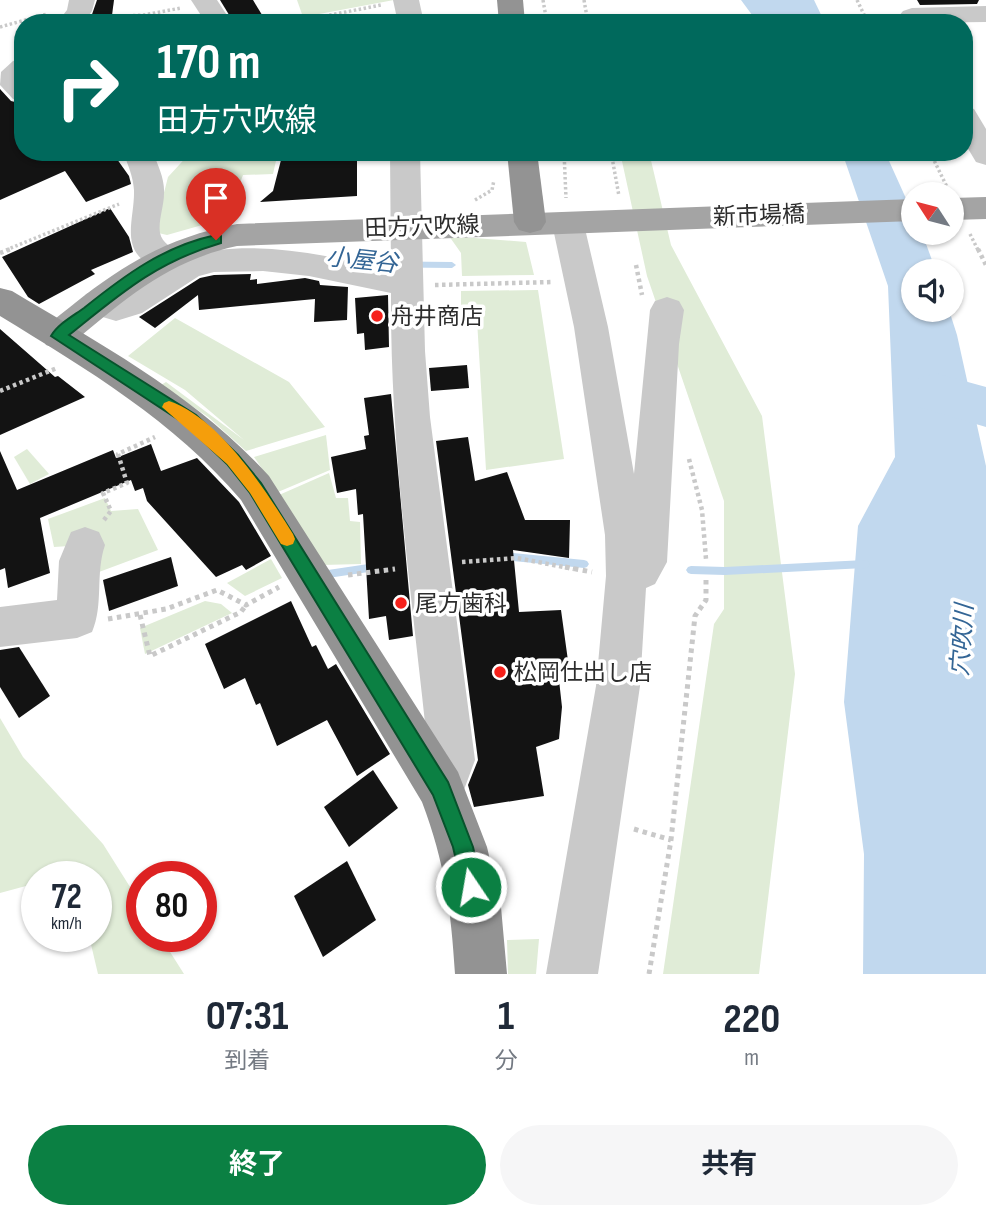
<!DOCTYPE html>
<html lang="ja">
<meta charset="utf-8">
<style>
:root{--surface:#fff;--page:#f6f6f7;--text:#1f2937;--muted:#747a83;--accent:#0b8043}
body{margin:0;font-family:"Sofia Sans Condensed","Noto Sans JP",sans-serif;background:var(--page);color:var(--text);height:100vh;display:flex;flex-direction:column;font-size:26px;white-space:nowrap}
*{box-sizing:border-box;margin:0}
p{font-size:23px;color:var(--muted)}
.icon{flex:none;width:38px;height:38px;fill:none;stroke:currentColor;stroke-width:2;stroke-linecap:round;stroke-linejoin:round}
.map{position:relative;height:974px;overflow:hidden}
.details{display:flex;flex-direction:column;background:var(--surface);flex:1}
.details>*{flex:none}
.hud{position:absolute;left:14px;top:14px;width:959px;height:147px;border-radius:28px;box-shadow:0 2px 5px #0004;background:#00695c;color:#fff;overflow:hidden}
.needle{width:46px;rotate:306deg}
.buttons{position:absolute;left:901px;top:182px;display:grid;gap:14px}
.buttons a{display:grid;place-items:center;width:63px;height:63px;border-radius:50%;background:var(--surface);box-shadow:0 2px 5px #0004;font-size:35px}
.speed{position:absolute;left:21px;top:861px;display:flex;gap:14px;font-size:35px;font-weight:700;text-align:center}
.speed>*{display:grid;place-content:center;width:91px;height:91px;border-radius:50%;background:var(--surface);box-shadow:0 2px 5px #0004;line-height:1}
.speed small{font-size:18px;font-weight:400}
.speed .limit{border:10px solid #d22;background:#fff;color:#111}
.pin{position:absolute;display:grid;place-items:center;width:60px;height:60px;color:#fff;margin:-72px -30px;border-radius:50% 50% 50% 0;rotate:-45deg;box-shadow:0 0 7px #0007}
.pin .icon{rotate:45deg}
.me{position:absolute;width:77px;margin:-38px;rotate:348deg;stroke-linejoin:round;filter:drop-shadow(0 0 5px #0008)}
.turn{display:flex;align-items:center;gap:24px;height:147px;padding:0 28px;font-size:32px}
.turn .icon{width:91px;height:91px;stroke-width:2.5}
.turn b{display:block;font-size:49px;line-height:60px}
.eta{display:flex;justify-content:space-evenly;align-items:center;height:119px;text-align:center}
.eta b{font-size:42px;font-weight:700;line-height:49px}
.cta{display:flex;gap:14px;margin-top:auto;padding:14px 28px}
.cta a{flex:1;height:80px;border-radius:42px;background:var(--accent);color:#fff;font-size:28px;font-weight:700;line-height:80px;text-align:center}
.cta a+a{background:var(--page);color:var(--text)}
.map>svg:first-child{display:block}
.green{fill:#e0ecd7}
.water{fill:#c1d8ee}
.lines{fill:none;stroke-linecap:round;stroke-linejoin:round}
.stream{fill:#c1d8ee;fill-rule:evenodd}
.river{fill:#c1d8ee;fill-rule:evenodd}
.building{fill:#131313}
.path-far2{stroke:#c9c9c9;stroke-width:3.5;stroke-dasharray:2.5 2.5;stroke-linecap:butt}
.path-far1{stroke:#c9c9c9;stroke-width:4.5;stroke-dasharray:3.5 3.5;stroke-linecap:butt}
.path{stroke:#c9c9c9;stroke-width:5;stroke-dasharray:4.5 4.5;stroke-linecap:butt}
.minor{fill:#c9c9c9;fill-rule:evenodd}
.major{fill:#a4a4a4;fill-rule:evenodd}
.highway{fill:#939393;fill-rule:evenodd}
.route{fill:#0b8043;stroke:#07532c;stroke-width:2}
.slow{fill:#f59e0b}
.poi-dot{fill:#f6211b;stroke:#fff;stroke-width:2.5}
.labels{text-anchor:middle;stroke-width:7;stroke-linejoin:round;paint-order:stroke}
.street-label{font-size:23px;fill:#2c2c2c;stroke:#fff}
.poi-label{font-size:23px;fill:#2c2c2c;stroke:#fff;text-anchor:start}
.water-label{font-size:24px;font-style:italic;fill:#336595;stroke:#fff}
</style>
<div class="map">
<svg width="986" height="974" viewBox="0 0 986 974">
<rect width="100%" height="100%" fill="#fff"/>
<!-- green -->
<g class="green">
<path d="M297,0H394L303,17Z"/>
<path d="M191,152H278L273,174L243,175L227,218L167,235L154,232L168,177Z"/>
<path d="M620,152H649L671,245L762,416L795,674L759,974H663L714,624L724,609V501L647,276Z"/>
<path d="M449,236L526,242L534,275L462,276L461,253Z"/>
<path d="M538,290L564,459L486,470L477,320L461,321V291Z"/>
<path d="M175,318L289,382L325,427L246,451L208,417L161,385L166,382L244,440L185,390L128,356Z"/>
<path d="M326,435L330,470L278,492L254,457Z"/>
<path d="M27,449L49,474L30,484L14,457Z"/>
<path d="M329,473L336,498H348L350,521L360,522L361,564L322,565L279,495Z"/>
<path d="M105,498L111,511L138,509L158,550L99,572L85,545L54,547L48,519Z"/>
<path d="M271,559L282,578L245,596L227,583Z"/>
<path d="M205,601L221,604L232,613L145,654L140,628Z"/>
<path d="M0,718L23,757L103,844L142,906V936H160L184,974H98L89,936H96V877H37V883L0,893Z"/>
<path d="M539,939L536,974H508L507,940Z"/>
</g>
<!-- water -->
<g class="water">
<path d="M741,0H814L825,23H758Z"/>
<path d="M842,152H885L913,214L914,233H922L936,271H914V310H949L957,335L986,466V974H863L864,854L844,702L858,526L895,457L888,286Z"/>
</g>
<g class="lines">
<!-- stream -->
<g class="stream">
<path d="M357,261L452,262L456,265L452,268L357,267L353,264Z"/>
<path d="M504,552L584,560L587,561L589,564L587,567L584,568L504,560L501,559L499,556L501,553Z"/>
<path d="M865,560L868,561L870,564L868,567L865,568L725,575L691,574L688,573L686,570L688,567L691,566L725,567Z"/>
<path d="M375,563L378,564L380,567L378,570L375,571L328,578L325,577L323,574L325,571L328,570Z"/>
</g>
<!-- river -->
<path class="river" d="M935,373L986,387V427L918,407L911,393L918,379Z"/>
</g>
<!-- building -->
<g class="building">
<path d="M97,0H114L111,23H89Z"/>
<path d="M220,0H253L267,23H234Z"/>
<path d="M917,0H979L977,4L920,5Z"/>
<path d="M0,89L11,101L23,104V152H112L129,176L131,184L86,202L65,171L0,200Z"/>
<path d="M314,152H357V196L260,202L273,191L281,160H314Z"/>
<path d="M110,208L129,237L133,252L91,270L95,274L39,304L28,297L2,257Z"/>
<path d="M251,274L250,280L257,279V284L305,278L319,281L320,285L348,287L347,320L314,322L315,299L199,310L198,295L155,328L139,317L200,278L214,275Z"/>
<path d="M388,295L389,347L365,350L364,333L357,334L355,298Z"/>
<path d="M0,329L55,377L58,376L85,397L0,435Z"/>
<path d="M467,365L469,388L431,391L429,368Z"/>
<path d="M391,394L413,636L389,640L386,616L369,619L363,514L358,515L356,489L337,493L331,457L366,449L364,436L369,435L364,398Z"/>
<path d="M468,437L475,481L507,472L525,520H570L569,558L513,550L519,612L561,610L569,668L558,671L562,707L559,739L536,747L544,796L474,807L468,785L478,760L436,441Z"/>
<path d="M151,444L161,471L197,458L239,502L271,556L246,570L242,565L216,577L147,501L143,488L135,491L131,480L40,518L50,573L8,588L5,568L0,570V451L17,490L113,450L116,458Z"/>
<path d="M171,557L178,586L109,611L103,580Z"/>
<path d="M291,601L312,647L316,645L328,669L336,664L390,754L357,776L327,720L277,746L260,703L256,705L245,678L224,689L205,644Z"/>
<path d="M19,647L50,696L19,718L0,687V650Z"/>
<path d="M373,770L398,808L349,847L324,807Z"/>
<path d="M347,861L376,920L323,957L294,896Z"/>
</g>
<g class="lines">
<!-- path-far2 -->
<g class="path-far2">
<path d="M543,0L547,23"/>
<path d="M584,0L588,23"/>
<path d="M857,0L868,23"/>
<path d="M103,17L144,15L181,8"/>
<path d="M866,18L886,17"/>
<path d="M290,23L381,5"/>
<path d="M0,27L47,14"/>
<path d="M564,152L566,198"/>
<path d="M611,152L619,196"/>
<path d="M930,152L947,187"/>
<path d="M475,200L492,190L494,180"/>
<path d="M970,234L978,250"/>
<path d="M6,250L119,204"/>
</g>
<!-- path-far1 -->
<g class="path-far1">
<path d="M978,249L986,265"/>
<path d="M0,253L11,249"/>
<path d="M636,265L642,295"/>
<path d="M435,285L552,282"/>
<path d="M0,391L57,368"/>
<path d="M689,459L702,510L706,559"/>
<path d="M104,520L111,511L103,493L127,483L118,454L155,437"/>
<path d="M462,562L517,558L574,569"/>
</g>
<!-- path -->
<g class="path">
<path d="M565,567L592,572"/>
<path d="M348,575L395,569"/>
<path d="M140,615L150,656L241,612L246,605"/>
<path d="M108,619L166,609L217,590L246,605L279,587"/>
<path d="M634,829L671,840"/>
<path d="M649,974L671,840L695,616L706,600V578"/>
</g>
<!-- minor -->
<g class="minor">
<path d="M69,0H95L92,11L83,23H57L67,10Z"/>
<path d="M191,0H217L232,23H206Z"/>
<path d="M393,0H419L424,23H398Z"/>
<path d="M986,6V22L908,23L903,21L899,16L903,11L912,8Z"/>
<path d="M23,59V101L13,99L0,85L1,72L13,61Z"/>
<path d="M964,106L974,109L986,129V165L976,162L964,142Z"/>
<path d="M123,152H153C158,166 165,179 164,194C164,206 158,221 160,233C162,244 175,248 180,258C249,237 319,254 388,269H391L390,152H420L425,351L430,417L475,760L458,806L441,812L424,806L418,789L429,760C413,605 390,450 391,293L309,276L263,271L214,272L199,276L142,313L116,321L86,312L81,303L86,294L98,290L119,294L161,269C116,255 135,221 134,190C133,176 128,165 123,152Z"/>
<path d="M570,222L581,225L586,233L608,327L634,474L650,310L655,301L667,297L679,301L684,310L679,344L667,562L655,584L646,588L640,686L598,974H546L596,686L606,576L605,535L574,327L554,233L559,225Z"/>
<path d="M85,527L99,532L105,545C95,574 104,604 92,632L77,638L0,647V607L57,600L59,561L71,532Z"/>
</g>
<!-- major -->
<g class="major">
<path d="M986,197V219L952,220V198Z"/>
<path d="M914,199V221L237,246C167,261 123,301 70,345L58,349L46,345L41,336C48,322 63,313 75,303C128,261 171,237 237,224Z"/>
</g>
<!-- highway -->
<g class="highway">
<path d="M497,0H523L525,23H499Z"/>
<path d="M507,152H537L546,222L541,230L530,233L519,230L514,222Z"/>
<path d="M0,288L12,291C104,346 196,396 269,476L458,772L487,847L501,907L507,974H455C451,910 445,863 422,802L241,500C174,421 88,370 0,316Z"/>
</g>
</g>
<!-- route -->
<path class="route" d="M216,235L221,236V243C156,262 120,294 69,335L196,415L238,455L261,483L448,782L473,847L482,887L479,894L471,897L464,894L453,847L433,795L250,493L227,464L185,424L51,336C58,324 73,316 84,308C125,275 164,246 216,235Z"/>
<!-- slow -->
<path class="slow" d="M169,401C220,418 266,491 293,534L295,539L293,544L287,546L281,544L250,493L227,464L162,407L164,403Z"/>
<!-- markers -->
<g class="poi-dot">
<circle cx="377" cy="316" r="7"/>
<circle cx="401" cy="603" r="7"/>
<circle cx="500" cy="672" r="7"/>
</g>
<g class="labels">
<!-- street labels -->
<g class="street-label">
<text transform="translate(759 215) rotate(-2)" y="8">新市場橋</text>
<text transform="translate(422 226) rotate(-2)" y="8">田方穴吹線</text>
</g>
<!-- poi labels -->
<g class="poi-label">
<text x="391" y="324">舟井商店</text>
<text x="415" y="611">尾方歯科</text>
<text x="514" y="680">松岡仕出し店</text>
</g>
<!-- water labels -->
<g class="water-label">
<text transform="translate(362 260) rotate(6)" y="8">小屋谷</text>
<text transform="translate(962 640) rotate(-86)" y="8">穴吹川</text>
</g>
</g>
</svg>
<div class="buttons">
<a><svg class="needle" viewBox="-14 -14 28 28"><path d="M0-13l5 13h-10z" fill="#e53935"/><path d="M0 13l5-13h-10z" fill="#747a83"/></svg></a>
<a><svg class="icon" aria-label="sound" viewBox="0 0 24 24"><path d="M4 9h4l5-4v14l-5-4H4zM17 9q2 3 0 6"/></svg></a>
</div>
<div class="speed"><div>72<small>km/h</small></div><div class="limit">80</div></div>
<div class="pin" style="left:216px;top:240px;background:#d93025"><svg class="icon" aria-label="arrive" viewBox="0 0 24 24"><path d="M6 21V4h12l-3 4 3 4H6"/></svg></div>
<svg class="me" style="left:471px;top:887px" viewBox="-20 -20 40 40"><circle r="17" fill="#0b8043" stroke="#fff" stroke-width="3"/><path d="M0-11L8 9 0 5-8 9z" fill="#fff"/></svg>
<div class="hud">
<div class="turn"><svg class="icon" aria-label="right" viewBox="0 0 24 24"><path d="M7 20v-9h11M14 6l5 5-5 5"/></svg><div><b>170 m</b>田方穴吹線</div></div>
</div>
</div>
<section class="details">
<div class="eta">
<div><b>07:31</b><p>到着</p></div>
<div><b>1</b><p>分</p></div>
<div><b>220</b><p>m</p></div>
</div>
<div class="cta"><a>終了</a><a>共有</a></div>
</section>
